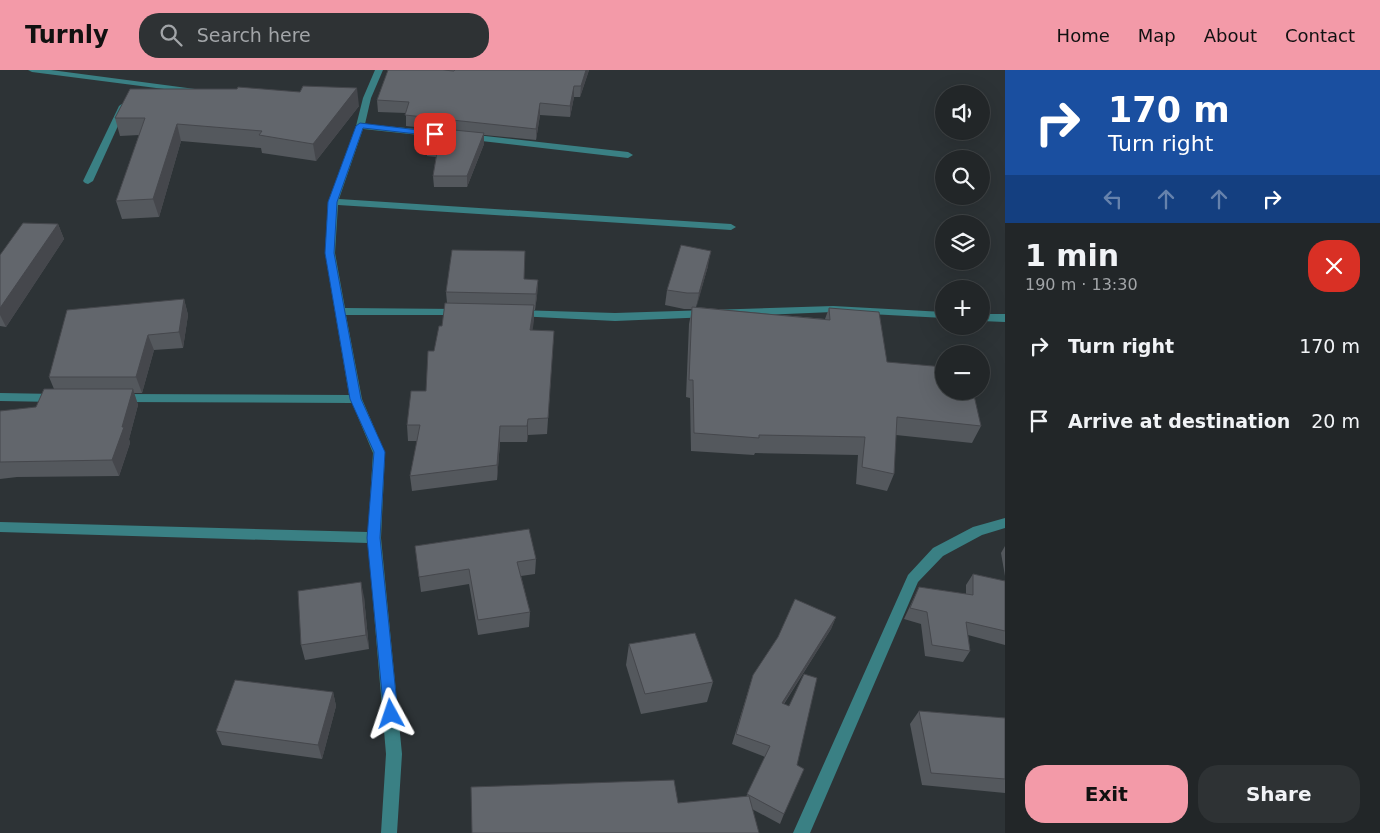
<!DOCTYPE html>
<meta charset="utf-8">
<style>
:root{--surface:#222628;--page:#2e3234;--text:#f1f3f6;--muted:#a2a5a8;--line:#3f4345;--accent:#f39aa8}
body{margin:0;font-family:"DejaVu Sans",sans-serif;background:var(--page);color:var(--text);height:100vh;display:flex;flex-direction:column;font-size:19px;white-space:nowrap}
*{box-sizing:border-box;margin:0}
p{font-size:16px;color:var(--muted)}
.icon{flex:none;width:28px;height:28px;fill:none;stroke:currentColor;stroke-width:2;stroke-linecap:round;stroke-linejoin:round}
.map{position:relative;flex:1;overflow:hidden}
.side{display:flex;flex-direction:column;background:var(--surface);width:375px}
.side>*{flex:none}
.top-card{background:#1a4fa0;color:#fff;overflow:hidden}
.tools{position:absolute;left:935px;top:15px;display:grid;gap:10px}
.tools a{display:grid;place-items:center;width:55px;height:55px;border-radius:50%;background:var(--surface);box-shadow:0 5px 20px #0002,0 0 0 1px var(--line);font-size:25px}
.pin{position:absolute;display:grid;place-items:center;width:42px;height:42px;color:#fff;margin:-21px;border-radius:10px;box-shadow:0 2px 8px #0006}
.me{position:absolute;width:55px;margin:-28px;rotate:355deg;stroke-linejoin:round;filter:drop-shadow(0 0 4px #0008)}
.turn{display:flex;align-items:center;gap:18px;height:105px;padding:0 20px;font-size:22px}
.turn .icon{width:65px;height:65px;stroke-width:2.5}
.turn b{display:block;font-size:35px;line-height:42px}
.lanes{display:flex;align-items:center;height:48px;padding:0 20px;background:#0003;justify-content:center;gap:25px;direction:ltr}
.lanes .off{opacity:.35}
.round{display:grid;place-items:center;flex:none;width:52px;height:52px;border-radius:20px;background:var(--page)}
.head{display:flex;align-items:center;justify-content:space-between;height:85px;padding:0 20px}
h1{font-size:30px;font-weight:800;line-height:38px}
.cta{display:flex;gap:10px;margin-top:auto;padding:10px 20px}
.cta a{flex:1;height:58px;border-radius:20px;background:var(--accent);color:#111;font-size:20px;font-weight:800;line-height:58px;text-align:center}
.cta a+a{background:var(--page);color:var(--text)}
ul{padding:0;list-style:none}
li{display:flex;align-items:center;gap:15px;height:75px;padding:0 20px}
li div{flex:1}
li b{display:block;font-size:19px}
li em{font-style:normal}
header{display:flex;align-items:center;gap:30px;box-sizing:border-box;height:70px;padding:0 25px;background:var(--accent);color:#111}
header strong{font-size:24px}
nav{display:flex;gap:28px;margin-inline-start:auto;font-size:18px}
.search{width:350px;height:45px;background:var(--page);display:flex;align-items:center;gap:12px;box-sizing:border-box;padding:0 18px;border-radius:20px;color:var(--muted);font-size:19px}
main{display:flex;flex:1;min-height:0}
.map>svg:first-child{display:block}
.lines{fill:none;stroke-linecap:round;stroke-linejoin:round}
.minor{fill:#3a8084;fill-rule:evenodd}
.wall{fill:#54585d}
.shaded-wall{fill:#45474c}
.building{fill:#62666c;stroke:#45474c}
.route{fill:#1a73e8;stroke:#114b97}
</style>
<header>
<strong>Turnly</strong>
<div class="search"><svg class="icon" aria-label="search" viewBox="0 0 24 24"><circle cx="10" cy="10" r="6"/><path d="M15 15l6 6"/></svg>Search here</div>
<nav><a>Home</a><a>Map</a><a>About</a><a>Contact</a></nav>
</header>
<main>
<div class="map">
<svg width="1005" height="763" viewBox="0 0 1005 763">
<rect width="100%" height="100%" fill="#2d3336"/>
<g class="lines">
<!-- minor -->
<g class="minor">
<path d="M28,0H51L195,19L199,21L195,23L32,2Z"/>
<path d="M375,0H383L371,28L365,54L447,62L451,65L447,68L363,59L339,129L731,154L736,157L731,160L338,135L335,183L345,238L459,239L464,242L459,245H346L362,329L385,383L381,468L402,684L397,763H381L386,684L368,473L0,462V452L368,462L373,383L352,333L121,332L115,328L121,324L349,325L325,183L328,132L356,56L363,28Z"/>
<path d="M123,33L127,36L93,111L88,114L85,113L83,111L119,36Z"/>
<path d="M467,64L628,82L633,85L628,88L464,69L463,67Z"/>
<path d="M833,236L944,242V248L833,242L615,251L517,246L512,243L517,240L615,243Z"/>
<path d="M981,244H1005V252L981,251Z"/>
<path d="M0,323L56,324L62,328L56,332L0,331Z"/>
<path d="M1005,448V458L982,465L943,486L918,512L810,763H793L908,505L933,478L973,457Z"/>
</g>
</g>
<!-- wall -->
<g class="wall">
<path d="M388,0H589L580,27H574L570,47L540,45L536,70L484,65V74L467,117H434L433,106L436,87L427,86L426,76L434,59L406,56V43L378,42L377,30Z"/>
<path d="M359,36L316,91L262,83L261,78L181,71L159,147L122,149L116,131L139,65L120,66L115,48Z"/>
<path d="M58,154L64,169L6,257L0,256V185Z"/>
<path d="M708,196L696,237L825,249L829,238L887,292L981,356L972,373L896,365L894,404L887,421L856,414L858,385L755,383L754,385L691,381L690,328L686,327L689,254L692,239H684L665,235L667,220Z"/>
<path d="M524,209L538,210L537,226L535,240H534L532,260L554,261L547,364L528,365L527,372H500L497,410L412,421L410,406L417,371H408L407,355L426,321L434,281L442,256L447,233L446,222Z"/>
<path d="M184,229L188,245L183,278L154,280L142,323H134L138,335L129,369L130,373L119,406L17,407L0,409V341L36,337L54,319L49,307Z"/>
<path d="M415,476L536,489L535,504L521,506L530,542L529,557L478,565L469,514L421,522Z"/>
<path d="M1005,476V506L1001,483Z"/>
<path d="M973,504L1005,511V575L968,565L970,581L963,592L925,586L921,554L904,549L919,517L966,524V515Z"/>
<path d="M364,527L369,579L305,590L301,575Z"/>
<path d="M836,547L831,559L784,634V744L780,754L752,739L678,733L746,727L765,687L732,674L753,605Z"/>
<path d="M629,574L713,612L707,632L641,644L626,595Z"/>
<path d="M333,622L336,636L322,689L222,675L216,661Z"/>
<path d="M919,641L1005,648V723L922,715L910,654Z"/>
</g>
<!-- shaded-wall -->
<g class="shaded-wall">
<path d="M586,0H589L580,27L581,16Z"/>
<path d="M574,16V27L570,47V36Z"/>
<path d="M357,18L359,36L316,91L313,74Z"/>
<path d="M540,33V45L536,70V59Z"/>
<path d="M177,54L181,71L159,147L153,129Z"/>
<path d="M484,63V74L467,117V106Z"/>
<path d="M58,154L64,169L6,257L0,245V238Z"/>
<path d="M711,181L708,196L696,239L699,223Z"/>
<path d="M538,210L537,226L535,240L536,224Z"/>
<path d="M184,229L188,245L183,278L179,262Z"/>
<path d="M534,235V251L530,276V260Z"/>
<path d="M148,265L154,280L142,323L136,307Z"/>
<path d="M133,319L138,335L129,369L130,373L119,406L112,390Z"/>
<path d="M528,349V365L527,372V356Z"/>
<path d="M500,356V372L497,410V395Z"/>
<path d="M361,512L364,527L369,579L366,565Z"/>
<path d="M836,547L831,559L777,644L782,633Z"/>
<path d="M333,622L336,636L322,689L318,675Z"/>
</g>
<!-- building -->
<g class="building">
<path d="M388,0H443L454,1L455,0H586L581,16H574L570,36L540,33L536,59L405,45L409,32L377,30Z"/>
<path d="M303,16L357,18L313,74L259,65L262,61L177,54L153,129L116,131L145,48H115L130,19H237L238,17L300,22Z"/>
<path d="M434,58L484,63L467,106H433L438,77L426,76Z"/>
<path d="M23,153L58,154L0,238V185Z"/>
<path d="M681,175L711,181L699,223H687L667,220Z"/>
<path d="M452,180L525,181L524,209L538,210L536,224L446,222Z"/>
<path d="M184,229L179,262L148,265L136,307H49L67,240Z"/>
<path d="M445,233L534,235L530,260L554,261L548,348L528,349L527,356H500L497,395L410,406L420,355H407L411,321H426L428,281H434L439,256H442Z"/>
<path d="M692,237L830,250L829,238L879,242L887,292L944,297V321H973L981,356L897,347L894,404L862,397L865,367L759,365V368L694,363L693,310H689Z"/>
<path d="M44,319H133L122,357H124L112,390L0,392V341L36,337Z"/>
<path d="M529,459L536,489L517,492L530,542L478,550L469,499L419,507L415,476Z"/>
<path d="M973,504L1005,511V561L966,552L970,581L932,575L927,542L910,538L919,517L973,525Z"/>
<path d="M361,512L366,565L301,575L298,521Z"/>
<path d="M795,529L836,547L782,633L789,636L804,604L817,608L797,695L804,699L784,744L747,724L770,676L736,664L753,605L778,567Z"/>
<path d="M695,563L713,612L645,624L629,574Z"/>
<path d="M235,610L333,622L318,675L216,661Z"/>
<path d="M919,641L1005,648V709L931,703Z"/>
<path d="M674,710L678,733L749,726L759,763H472L471,717Z"/>
</g>
<!-- route -->
<path class="route" d="M360,53L435,62L439,64L435,66L363,58L337,132L334,183L361,329L385,382L380,468L398,644L396,649L391,651L386,649L384,644L367,468L374,382L350,329L325,183L328,132L356,56Z"/>
</svg>
<div class="tools">
<a><svg class="icon" aria-label="sound" viewBox="0 0 24 24"><path d="M4 9h4l5-4v14l-5-4H4zM17 9q2 3 0 6"/></svg></a>
<a><svg class="icon" aria-label="search" viewBox="0 0 24 24"><circle cx="10" cy="10" r="6"/><path d="M15 15l6 6"/></svg></a>
<a><svg class="icon" aria-label="layers" viewBox="0 0 24 24"><path d="M12 4l9 5-9 5-9-5zM3 14l9 5 9-5"/></svg></a>
<a>+</a>
<a>−</a>
</div>
<div class="pin" style="left:435px;top:64px;background:#d93025"><svg class="icon" aria-label="arrive" viewBox="0 0 24 24"><path d="M6 21V4h12l-3 4 3 4H6"/></svg></div>
<svg class="me" style="left:391px;top:644px" viewBox="-20 -20 40 40"><path d="M0-17L14 15 0 8-14 15z" fill="#1a73e8" stroke="#fff" stroke-width="4"/></svg>
</div>
<section class="side">
<div class="top-card">
<div class="turn"><svg class="icon" aria-label="right" viewBox="0 0 24 24"><path d="M7 20v-9h11M14 6l5 5-5 5"/></svg><div><b>170 m</b>Turn right</div></div>
<div class="lanes"><svg class="icon off" aria-label="left" viewBox="0 0 24 24"><path d="M17 20v-9H6M10 6l-5 5 5 5"/></svg><svg class="icon off" aria-label="ahead" viewBox="0 0 24 24"><path d="M12 20V5M6 11l6-6 6 6"/></svg><svg class="icon off" aria-label="ahead" viewBox="0 0 24 24"><path d="M12 20V5M6 11l6-6 6 6"/></svg><svg class="icon" aria-label="right" viewBox="0 0 24 24"><path d="M7 20v-9h11M14 6l5 5-5 5"/></svg></div>
</div>
<div class="head"><div><h1>1 min</h1><p>190 m · 13:30</p></div><a class="round" style="background:#d93025;color:#fff"><svg class="icon" aria-label="close" viewBox="0 0 24 24"><path d="M6 6l12 12M18 6L6 18"/></svg></a></div>
<ul>
<li><svg class="icon" aria-label="right" viewBox="0 0 24 24"><path d="M7 20v-9h11M14 6l5 5-5 5"/></svg><div><b>Turn right</b></div><em>170 m</em></li>
<li><svg class="icon" aria-label="arrive" viewBox="0 0 24 24"><path d="M6 21V4h12l-3 4 3 4H6"/></svg><div><b>Arrive at destination</b></div><em>20 m</em></li>
</ul>
<div class="cta"><a>Exit</a><a>Share</a></div>
</section>
</main>
